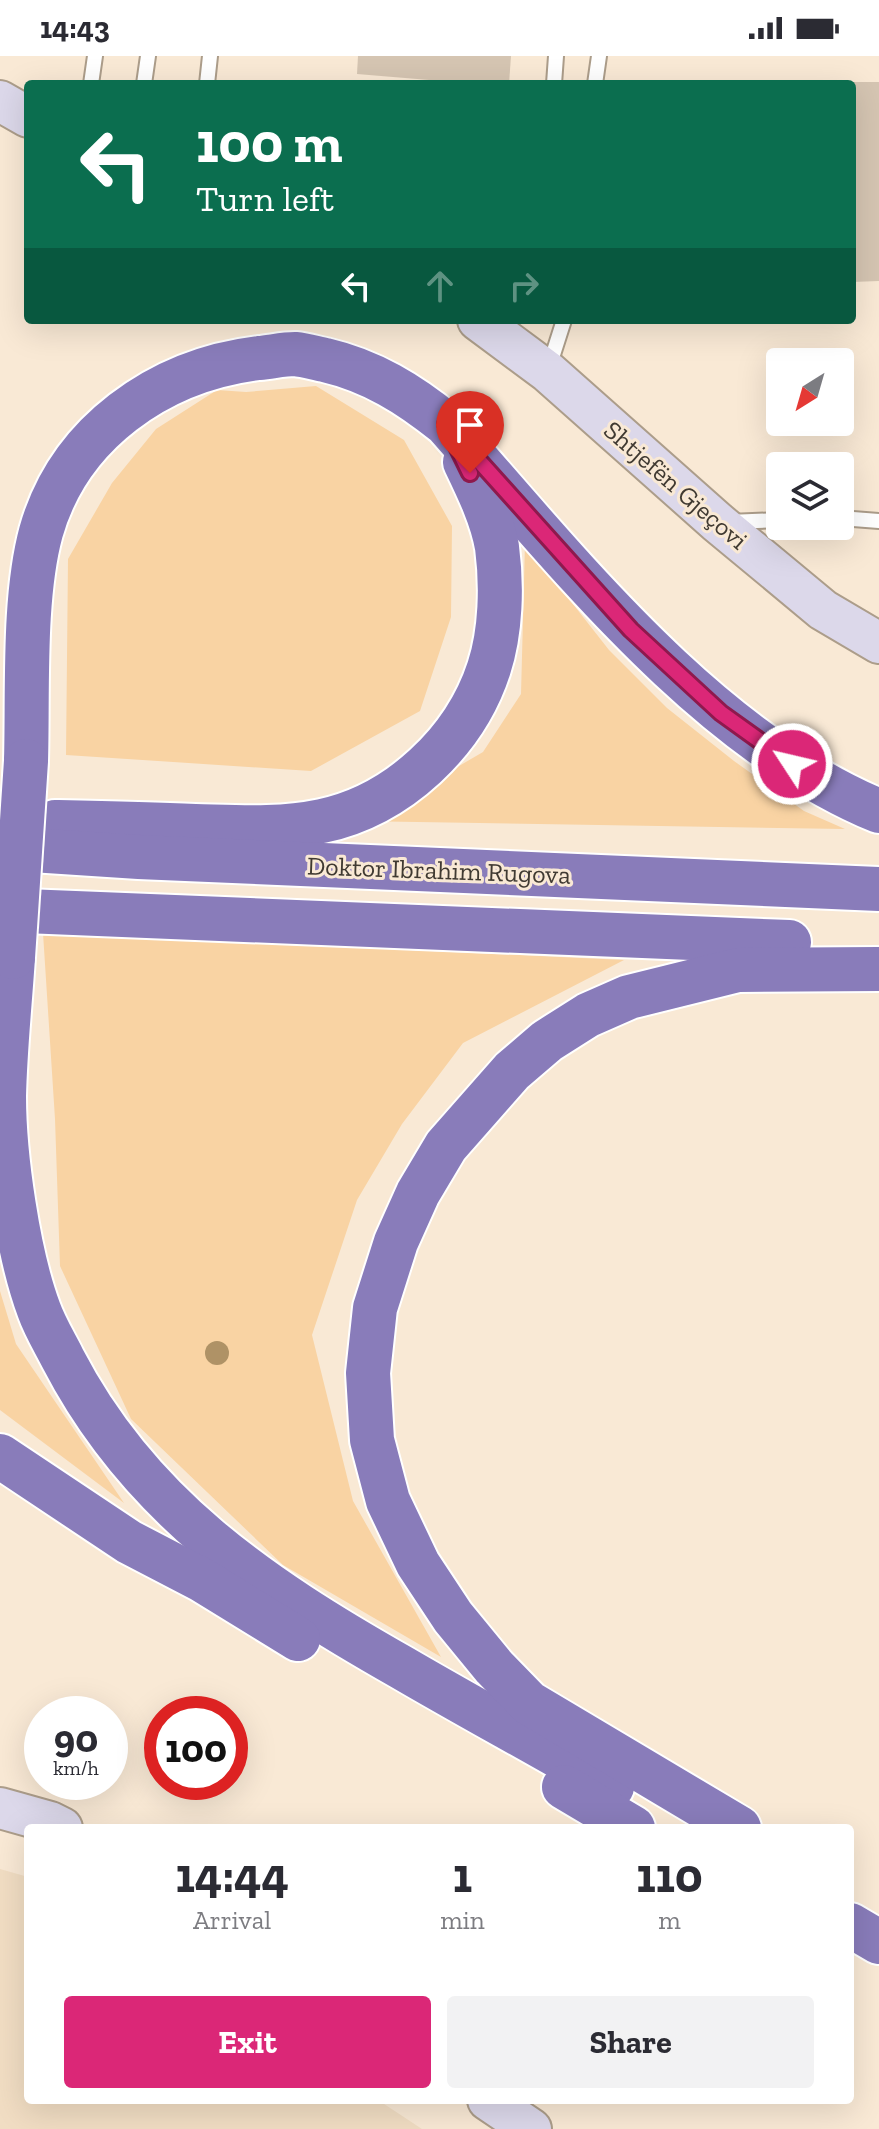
<!DOCTYPE html>
<meta charset="utf-8">
<style>
:root{--surface:#fff;--page:#f2f2f3;--text:#2b2b33;--muted:#7c7c81;--accent:#db2777}
body{margin:0;font-family:"Zilla Slab",serif;background:var(--page);color:var(--text);height:100vh;display:flex;flex-direction:column;font-size:30px;white-space:nowrap}
*{box-sizing:border-box;margin:0}
p{font-size:26px;color:var(--muted)}
.icon{flex:none;width:44px;height:44px;fill:none;stroke:currentColor;stroke-width:2;stroke-linecap:round;stroke-linejoin:round}
.map{position:relative;flex:1;overflow:hidden}
.panel{position:absolute;left:24px;top:1768px;width:830px;height:280px;display:flex;flex-direction:column;background:var(--surface);border-radius:8px;box-shadow:0 8px 32px #0002}
.panel>*{flex:none}
.top-card{position:absolute;left:24px;top:24px;width:832px;height:244px;border-radius:8px;box-shadow:0 8px 32px #0002;background:#0b6e4f;color:#fff;overflow:hidden}
.needle{width:52px;rotate:217deg}
.tools{position:absolute;left:766px;top:292px;display:grid;gap:16px}
.tools a{display:grid;place-items:center;width:88px;height:88px;border-radius:8px;background:var(--surface);box-shadow:0 8px 32px #0002;font-size:40px}
.speed{position:absolute;left:24px;top:1640px;display:flex;gap:16px;font-size:40px;font-weight:700;text-align:center}
.speed>*{display:grid;place-content:center;width:104px;height:104px;border-radius:50%;background:var(--surface);box-shadow:0 8px 32px #0002;line-height:1}
.speed small{font-size:20px;font-weight:400}
.speed .limit{border:12px solid #d22;background:#fff;color:#111}
.pin{position:absolute;display:grid;place-items:center;width:68px;height:68px;color:#fff;margin:-82px -34px;border-radius:50% 50% 50% 0;rotate:-45deg;box-shadow:0 0 8px #0007}
.pin .icon{rotate:45deg}
.me{position:absolute;width:88px;margin:-44px;rotate:305deg;stroke-linejoin:round;filter:drop-shadow(0 0 6px #0008)}
.turn{display:flex;align-items:center;gap:28px;height:168px;padding:0 40px;font-size:36px}
.turn .icon{width:104px;height:104px;stroke-width:2.5}
.turn b{display:block;font-size:56px;line-height:68px}
.lanes{display:flex;align-items:center;height:76px;padding:0 40px;background:#0003;justify-content:center;gap:40px;direction:ltr}
.lanes .off{opacity:.35}
.eta{display:flex;justify-content:space-evenly;align-items:center;height:136px;text-align:center}
.eta b{font-size:48px;font-weight:800;line-height:56px}
.cta{display:flex;gap:16px;margin-top:auto;padding:16px 40px}
.cta a{flex:1;height:92px;border-radius:8px;background:var(--accent);color:#fff;font-size:32px;font-weight:800;line-height:92px;text-align:center}
.cta a+a{background:var(--page);color:var(--text)}
.status{display:flex;justify-content:space-between;align-items:center;height:56px;padding:0 40px;background:var(--surface);direction:ltr}
.status svg{height:22px;fill:currentColor}
.map>svg:first-child{display:block}
.built{fill:#f1ddc3}
.green{fill:#f9d3a3}
.building{fill:#d5c5b2}
.lines{fill:none;stroke-linecap:round;stroke-linejoin:round}
.lane-casing{stroke:#ac9d8a;stroke-width:18}
.secondary-casing{stroke:#ac9d8a;stroke-width:44}
.highway-casing{stroke:#fff;stroke-width:48}
.lane{stroke:#fff;stroke-width:14}
.secondary{stroke:#dcd8ea;stroke-width:40}
.highway{stroke:#897cba;stroke-width:44}
.highway-bridge-casing{stroke:#fff;stroke-width:48;stroke-linecap:butt}
.highway-bridge{stroke:#897cba;stroke-width:44}
.tree{fill:#af9266}
.route-casing{stroke:#8e194d;stroke-width:20}
.route{stroke:#db2777;stroke-width:14}
.labels{text-anchor:middle;stroke-width:6;stroke-linejoin:round;paint-order:stroke}
.street-label{font-size:26px;fill:#403a32;stroke:#f9e9d5}
</style>
<div class="status"><b>14:43</b><svg viewBox="0 0 49 12"><path d="M0 12V9h3v3zM5 12V6h3v6zM10 12V3h3v9zM15 12V0h3v12zM26 1h20v11H26zM47 4h2v5h-2z"/></svg></div>
<div class="map">
<svg width="879" height="2073" viewBox="0 0 879 2073">
<rect width="100%" height="100%" fill="#f9e9d5"/>
<!-- built -->
<path class="built" d="M0,1813L28,1821V2044H378L422,2073H0Z"/>
<!-- green -->
<g class="green">
<path d="M316,330L404,384L452,470L451,561L420,655L311,715L66,699L68,503L112,427L156,373L217,334L246,336Z"/>
<path d="M525,487L609,594L667,652L734,705L804,755L845,773L355,765L399,745L483,696L521,638Z"/>
<path d="M43,877L624,904L463,987L402,1068L357,1144L312,1279L353,1445L441,1601L283,1509L131,1363L60,1210L55,1063Z"/>
<path d="M0,1235L16,1288L124,1447L0,1354Z"/>
</g>
<!-- building -->
<g class="building">
<path d="M358,0H511L509,28H477L357,18Z"/>
<path d="M852,26H879V225L852,226Z"/>
</g>
<g class="lines">
<defs>
<g id="lane">
<path d="M91,28L95,0"/>
<path d="M144,28L148,0"/>
<path d="M207,28L210,0"/>
<path d="M554,28L556,0"/>
<path d="M595,28L599,0"/>
<path d="M549,311L564,264"/>
<path d="M840,462L879,465"/>
<path d="M729,466L780,464"/>
</g>
<g id="secondary">
<path d="M0,45L28,61"/>
<path d="M478,264L548,316L717,466L823,554L879,587"/>
<path d="M0,1752L50,1766L62,1772"/>
<path d="M488,2044L531,2073"/>
</g>
<g id="highway">
<path d="M26,705C28,636 23,542 41,476C69,377 159,314 259,302C271,301 283,298 295,298C305,299 315,302 325,304C372,315 409,338 446,368C567,505 707,684 879,755"/>
<path d="M23,777L55,766C101,767 148,768 195,770C237,771 279,774 322,765C398,749 465,686 489,612C501,575 502,529 497,491C492,462 478,433 465,406"/>
<path d="M0,792L139,801L879,833"/>
<path d="M0,854L789,886"/>
<path d="M13,901C10,947 5,994 4,1040C4,1100 18,1198 39,1254C45,1271 55,1287 63,1303C139,1450 262,1532 401,1611C471,1652 542,1690 612,1731"/>
<path d="M0,1400L129,1486L202,1524L298,1583"/>
<path d="M564,1731L633,1772"/>
<path d="M739,1772L529,1647L494,1611L453,1561L418,1508L388,1445L372,1384L368,1317L375,1252L396,1186L418,1137L446,1090L512,1015L547,985L588,959L629,941L738,914L879,913"/>
<path d="M850,1869L879,1886"/>
</g>
</defs>
<!-- lane casing -->
<use href="#lane" class="lane-casing"/>
<!-- secondary casing -->
<use href="#secondary" class="secondary-casing"/>
<!-- highway casing -->
<use href="#highway" class="highway-casing"/>
<!-- lane -->
<use href="#lane" class="lane"/>
<!-- secondary -->
<use href="#secondary" class="secondary"/>
<!-- highway -->
<use href="#highway" class="highway"/>
<defs>
<path id="highway-bridge" d="M13,901L26,705"/>
</defs>
<!-- highway-bridge casing -->
<use href="#highway-bridge" class="highway-bridge-casing"/>
<!-- highway-bridge -->
<use href="#highway-bridge" class="highway-bridge"/>
</g>
<!-- trees -->
<circle class="tree" cx="217" cy="1297" r="12"/>
<g class="lines">
<defs>
<path id="route" d="M470,417L446,368L631,574L721,657L792,708"/>
</defs>
<!-- route casing -->
<use href="#route" class="route-casing"/>
<!-- route -->
<use href="#route" class="route"/>
</g>
<g class="labels">
<!-- street labels -->
<g class="street-label">
<text transform="translate(676 429) rotate(41)" y="9">Shtjefën Gjeçovi</text>
<text transform="translate(439 814) rotate(2)" y="9">Doktor Ibrahim Rugova</text>
</g>
</g>
</svg>
<div class="tools">
<a><svg class="needle" viewBox="-14 -14 28 28"><path d="M0-13l5 13h-10z" fill="#e53935"/><path d="M0 13l5-13h-10z" fill="#7c7c81"/></svg></a>
<a><svg class="icon" aria-label="layers" viewBox="0 0 24 24"><path d="M12 4l9 5-9 5-9-5zM3 14l9 5 9-5"/></svg></a>
</div>
<div class="speed"><div>90<small>km/h</small></div><div class="limit">100</div></div>
<div class="pin" style="left:470px;top:417px;background:#d93025"><svg class="icon" aria-label="arrive" viewBox="0 0 24 24"><path d="M6 21V4h12l-3 4 3 4H6"/></svg></div>
<svg class="me" style="left:792px;top:708px" viewBox="-20 -20 40 40"><circle r="17" fill="#db2777" stroke="#fff" stroke-width="3"/><path d="M0-11L8 9 0 5-8 9z" fill="#fff"/></svg>
<div class="top-card">
<div class="turn"><svg class="icon" aria-label="left" viewBox="0 0 24 24"><path d="M17 20v-9H6M10 6l-5 5 5 5"/></svg><div><b>100 m</b>Turn left</div></div>
<div class="lanes"><svg class="icon" aria-label="left" viewBox="0 0 24 24"><path d="M17 20v-9H6M10 6l-5 5 5 5"/></svg><svg class="icon off" aria-label="ahead" viewBox="0 0 24 24"><path d="M12 20V5M6 11l6-6 6 6"/></svg><svg class="icon off" aria-label="right" viewBox="0 0 24 24"><path d="M7 20v-9h11M14 6l5 5-5 5"/></svg></div>
</div>
<section class="panel">
<div class="eta">
<div><b>14:44</b><p>Arrival</p></div>
<div><b>1</b><p>min</p></div>
<div><b>110</b><p>m</p></div>
</div>
<div class="cta"><a>Exit</a><a>Share</a></div>
</section>
</div>
